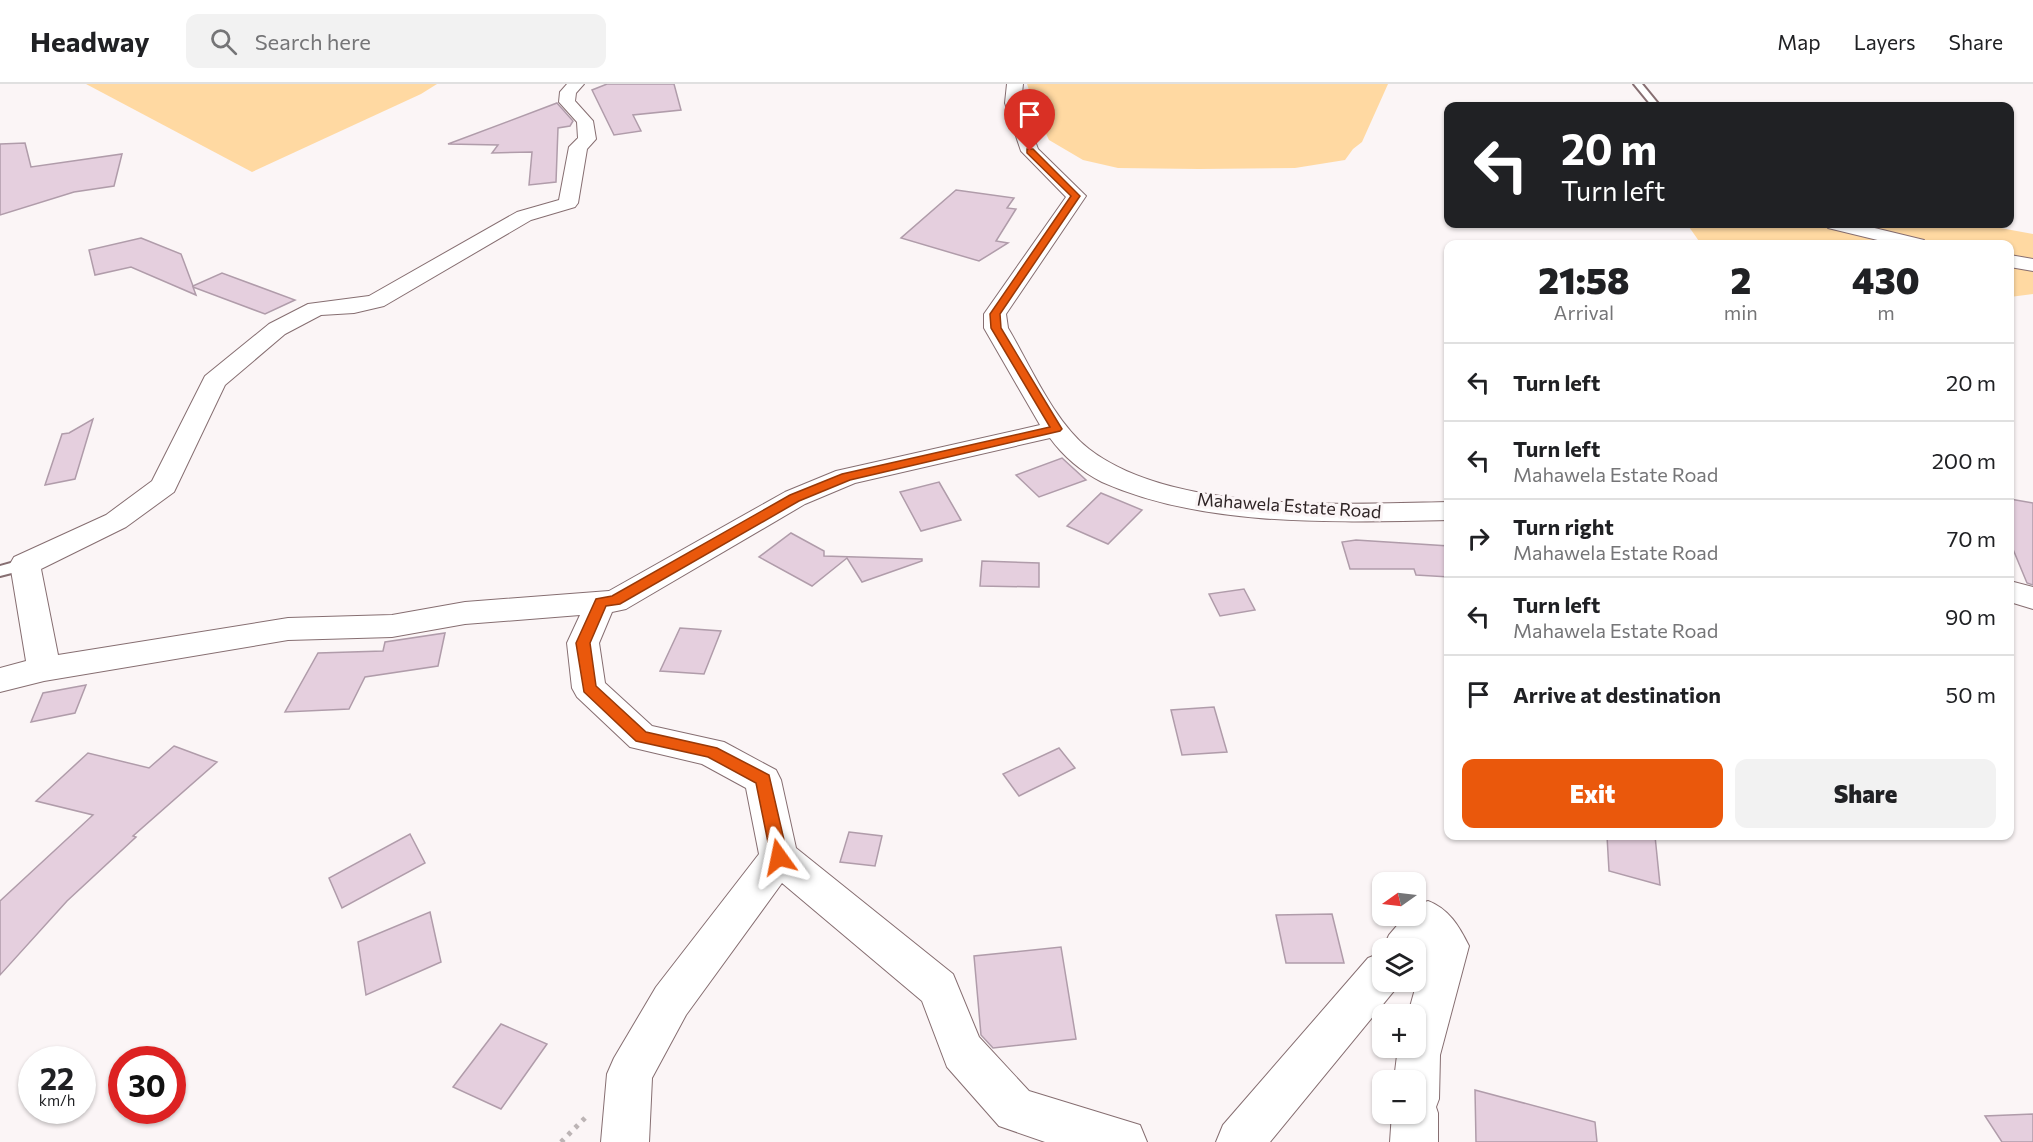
<!DOCTYPE html>
<meta charset="utf-8">
<style>
:root{--surface:#fff;--page:#f2f2f2;--text:#202124;--muted:#757577;--line:#e0e0e0;--accent:#ea580c}
body{margin:0;font-family:Commissioner,sans-serif;background:var(--page);color:var(--text);height:100vh;display:flex;flex-direction:column;font-size:22px;white-space:nowrap}
*{box-sizing:border-box;margin:0}
p{font-size:20px;color:var(--muted)}
.icon{flex:none;width:33px;height:33px;fill:none;stroke:currentColor;stroke-width:2;stroke-linecap:round;stroke-linejoin:round}
.map{position:relative;flex:1;overflow:hidden}
.sheet{position:absolute;left:1444px;top:156px;width:570px;height:600px;display:flex;flex-direction:column;background:var(--surface);border-radius:12px;box-shadow:0 2px 4px #0004}
.sheet>*{flex:none}
.banner{position:absolute;left:1444px;top:18px;width:570px;height:126px;border-radius:12px;box-shadow:0 2px 4px #0004;background:#202124;color:#fff;overflow:hidden}
.needle{width:39px;rotate:256deg}
.controls{position:absolute;left:1372px;top:788px;display:grid;gap:12px}
.controls a{display:grid;place-items:center;width:54px;height:54px;border-radius:12px;background:var(--surface);box-shadow:0 2px 4px #0004;font-size:30px}
.speed{position:absolute;left:18px;top:962px;display:flex;gap:12px;font-size:30px;font-weight:700;text-align:center}
.speed>*{display:grid;place-content:center;width:78px;height:78px;border-radius:50%;background:var(--surface);box-shadow:0 2px 4px #0004;line-height:1}
.speed small{font-size:15px;font-weight:400}
.speed .limit{border:9px solid #d22;background:#fff;color:#111}
.pin{position:absolute;display:grid;place-items:center;width:51px;height:51px;color:#fff;margin:-62px -26px;border-radius:50% 50% 50% 0;rotate:-45deg;box-shadow:0 0 6px #0007}
.pin .icon{rotate:45deg}
.me{position:absolute;width:66px;margin:-33px;rotate:348deg;stroke-linejoin:round;filter:drop-shadow(0 0 4px #0008)}
.turn{display:flex;align-items:center;gap:21px;height:126px;padding:0 18px;font-size:27px}
.turn .icon{width:78px;height:78px;stroke-width:2.5}
.turn b{display:block;font-size:42px;line-height:51px}
.eta{display:flex;justify-content:space-evenly;align-items:center;height:102px;text-align:center}
.eta b{font-size:36px;font-weight:800;line-height:42px}
.button{display:flex;gap:12px;margin-top:auto;padding:12px 18px}
.button a{flex:1;height:69px;border-radius:12px;background:var(--accent);color:#fff;font-size:24px;font-weight:800;line-height:69px;text-align:center}
.button a+a{background:var(--page);color:var(--text)}
ul{padding:0;list-style:none}
li{display:flex;align-items:center;gap:18px;height:78px;padding:0 18px;border-top:2px solid var(--line)}
li div{flex:1}
li b{display:block;font-size:22px}
li em{font-style:normal}
header{display:flex;align-items:center;gap:36px;box-sizing:border-box;height:84px;padding:0 30px;background:var(--surface);border-bottom:2px solid var(--line)}
header strong{font-size:28px}
nav{display:flex;gap:33px;margin-inline-start:auto;font-size:21px}
.search{width:420px;height:54px;background:var(--page);display:flex;align-items:center;gap:15px;box-sizing:border-box;padding:0 21px;border-radius:12px;color:var(--muted);font-size:22px}
.map>svg:first-child{display:block}
.green{fill:#ffd9a2}
.building{fill:#e5cfde;stroke:#b09caa;stroke-width:1.5}
.lines{fill:none;stroke-linecap:round;stroke-linejoin:round}
.lane-casing{stroke:#866e71;stroke-width:4}
.street-casing{stroke:#866e71;stroke-width:2}
.path{stroke:#bcb4b5;stroke-width:5;stroke-dasharray:4 6;stroke-linecap:butt}
.lane{fill:#fff;fill-rule:evenodd}
.street{fill:#fff;fill-rule:evenodd}
.route{fill:#ea580c;stroke:#983908;stroke-width:1.5}
.labels{text-anchor:middle;stroke-width:6;stroke-linejoin:round;paint-order:stroke}
.far-street-label{font-size:18px;fill:#2f2526;stroke:#fbf5f6}
</style>
<header>
<strong>Headway</strong>
<div class="search"><svg class="icon" aria-label="search" viewBox="0 0 24 24"><circle cx="10" cy="10" r="6"/><path d="M15 15l6 6"/></svg>Search here</div>
<nav><a>Map</a><a>Layers</a><a>Share</a></nav>
</header>
<div class="map">
<svg width="2033" height="1058" viewBox="0 0 2033 1058">
<rect width="100%" height="100%" fill="#fbf5f6"/>
<!-- green -->
<g class="green">
<path d="M86,0H437L421,10L252,88Z"/>
<path d="M1027,0H1388L1362,58L1353,65L1345,76L1295,84L1199,85L1118,84L1083,76L1049,56L1038,33Z"/>
<path d="M1687,140H1880L1903,143H1995L2033,150V210L2010,213V160H1701Z"/>
</g>
<!-- building -->
<g class="building">
<path d="M607,0H674L681,26L633,31L641,47L614,51L592,6Z"/>
<path d="M557,19L573,37L570,42L558,44L556,98L529,101L532,68L492,69L498,61L448,60Z"/>
<path d="M25,59L31,83L122,70L114,102L74,108L0,131V60Z"/>
<path d="M956,106L1014,114L1007,124L1016,125L996,157L1008,159L979,177L901,154Z"/>
<path d="M141,154L181,170L193,202L222,189L295,216L265,230L193,203L196,211L131,183L95,191L89,166Z"/>
<path d="M93,335L75,395L45,401L62,350L69,349Z"/>
<path d="M1062,374L1086,396L1039,413L1016,391Z"/>
<path d="M939,398L961,436L921,447L900,408Z"/>
<path d="M1101,409L1142,426L1108,460L1067,442Z"/>
<path d="M2010,415L2033,419V501L2027,499L2010,458Z"/>
<path d="M791,449L824,467V472L922,475V477L862,498L847,474L812,502L759,473Z"/>
<path d="M1356,456L1449,462V493L1416,491L1414,485H1350L1342,458Z"/>
<path d="M982,477L1039,479V503L980,502Z"/>
<path d="M1244,505L1255,526L1220,532L1209,510Z"/>
<path d="M680,544L721,547L704,590L660,587Z"/>
<path d="M445,549L438,582L365,593L349,625L285,628L318,569L383,567L385,558Z"/>
<path d="M86,601L75,629L31,638L43,609Z"/>
<path d="M1214,623L1227,668L1182,671L1171,626Z"/>
<path d="M174,662L217,678L133,752L136,753L67,817L0,891V817L93,731L36,717L88,669L149,684Z"/>
<path d="M1059,664L1075,684L1019,712L1003,690Z"/>
<path d="M849,748L882,752L875,782L840,778Z"/>
<path d="M410,750L425,779L342,824L329,794Z"/>
<path d="M1607,752H1655L1660,801L1609,787Z"/>
<path d="M430,828L441,878L366,911L358,858Z"/>
<path d="M1332,830L1344,879H1286L1276,831Z"/>
<path d="M1061,863L1076,955L993,964L981,951L974,872Z"/>
<path d="M501,940L547,960L501,1025L453,1003Z"/>
<path d="M1475,1006L1595,1038L1597,1058H1476Z"/>
<path d="M2033,1030V1058H2002L1985,1032Z"/>
</g>
<g class="lines">
<defs>
<g id="lane">
<path d="M1634,0H1642L1660,22H1652Z"/>
<path d="M25,475L31,476L33,480L31,484L0,492V482Z"/>
</g>
<g id="street">
<path d="M567,0H584L576,9L575,17L593,37L596,55L587,65L578,119L575,123L531,136L384,222L354,229L321,231L285,250L225,301L174,408L126,443L41,485L58,571L288,534L392,531L465,518L609,507L785,408L836,387L1040,341L984,244V230L1066,113L1021,67L1005,19L1007,0H1023L1021,19L1038,65L1086,112L1006,230L1008,244C1030,281 1054,338 1089,365C1173,430 1346,420 1449,418V436C1338,438 1205,444 1102,398C1082,388 1063,372 1050,354L855,399L805,420L626,525L612,528L599,559L605,599L652,642L724,658L776,686L781,696L796,764L953,890L979,953L1029,1007L1140,1041L1147,1058H1045L999,1042L947,983L922,917L782,799L686,931L652,994L649,1058H601L607,990L614,974L656,903L759,770L746,704L702,680L630,663L577,613L572,604L567,559L580,531L465,540L392,553L288,556L44,597L0,608V584L26,577L10,480L14,473L106,431L152,397L205,292L269,240L308,220L369,212L517,128L559,116L569,63L578,54L577,38L559,18L560,8Z"/>
<path d="M1825,140H1858L1924,156L1927,160H1894L1828,144Z"/>
<path d="M2010,171L2033,175V187L2010,183Z"/>
<path d="M2010,497L2033,503V525L2010,518Z"/>
<path d="M1428,817C1449,825 1459,842 1469,862L1440,971L1439,1015L1436,1023L1438,1029V1058H1390L1392,1029H1416V996H1394L1398,963H1416V930H1408L1425,869L1416,878V864H1383L1389,851L1406,831H1416V821Z"/>
<path d="M1383,868V897H1400L1398,902L1270,1058H1216L1223,1041L1368,874Z"/>
</g>
</defs>
<!-- lane casing -->
<use href="#lane" class="lane-casing"/>
<!-- street casing -->
<use href="#street" class="street-casing"/>
<!-- path -->
<path class="path" d="M561,1058L588,1031"/>
<!-- lane -->
<use href="#lane" class="lane"/>
<!-- street -->
<use href="#street" class="street"/>
</g>
<!-- route -->
<path class="route" d="M1027,65H1033L1080,112L1000,230L1001,244L1062,345L1060,347L850,396L799,417L620,520L606,522L590,559L596,602L646,648L717,664L769,691L788,773L785,778L779,780L773,778L771,773L756,699L708,673L636,657L584,608L576,559L596,515L612,512L790,411L842,390L1050,343L991,244L990,230L1071,112L1027,69Z"/>
<g class="labels">
<!-- far-street labels -->
<g class="far-street-label">
<text transform="translate(1289 422) rotate(4)" y="6">Mahawela Estate Road</text>
</g>
</g>
</svg>
<div class="controls">
<a><svg class="needle" viewBox="-14 -14 28 28"><path d="M0-13l5 13h-10z" fill="#e53935"/><path d="M0 13l5-13h-10z" fill="#757577"/></svg></a>
<a><svg class="icon" aria-label="layers" viewBox="0 0 24 24"><path d="M12 4l9 5-9 5-9-5zM3 14l9 5 9-5"/></svg></a>
<a>+</a>
<a>−</a>
</div>
<div class="speed"><div>22<small>km/h</small></div><div class="limit">30</div></div>
<div class="pin" style="left:1030px;top:67px;background:#d93025"><svg class="icon" aria-label="arrive" viewBox="0 0 24 24"><path d="M6 21V4h12l-3 4 3 4H6"/></svg></div>
<svg class="me" style="left:779px;top:773px" viewBox="-20 -20 40 40"><path d="M0-17L14 15 0 8-14 15z" fill="#ea580c" stroke="#fff" stroke-width="4"/></svg>
<div class="banner">
<div class="turn"><svg class="icon" aria-label="left" viewBox="0 0 24 24"><path d="M17 20v-9H6M10 6l-5 5 5 5"/></svg><div><b>20 m</b>Turn left</div></div>
</div>
<section class="sheet">
<div class="eta">
<div><b>21:58</b><p>Arrival</p></div>
<div><b>2</b><p>min</p></div>
<div><b>430</b><p>m</p></div>
</div>
<ul>
<li><svg class="icon" aria-label="left" viewBox="0 0 24 24"><path d="M17 20v-9H6M10 6l-5 5 5 5"/></svg><div><b>Turn left</b></div><em>20 m</em></li>
<li><svg class="icon" aria-label="left" viewBox="0 0 24 24"><path d="M17 20v-9H6M10 6l-5 5 5 5"/></svg><div><b>Turn left</b><p>Mahawela Estate Road</p></div><em>200 m</em></li>
<li><svg class="icon" aria-label="right" viewBox="0 0 24 24"><path d="M7 20v-9h11M14 6l5 5-5 5"/></svg><div><b>Turn right</b><p>Mahawela Estate Road</p></div><em>70 m</em></li>
<li><svg class="icon" aria-label="left" viewBox="0 0 24 24"><path d="M17 20v-9H6M10 6l-5 5 5 5"/></svg><div><b>Turn left</b><p>Mahawela Estate Road</p></div><em>90 m</em></li>
<li><svg class="icon" aria-label="arrive" viewBox="0 0 24 24"><path d="M6 21V4h12l-3 4 3 4H6"/></svg><div><b>Arrive at destination</b></div><em>50 m</em></li>
</ul>
<div class="button"><a>Exit</a><a>Share</a></div>
</section>
</div>
